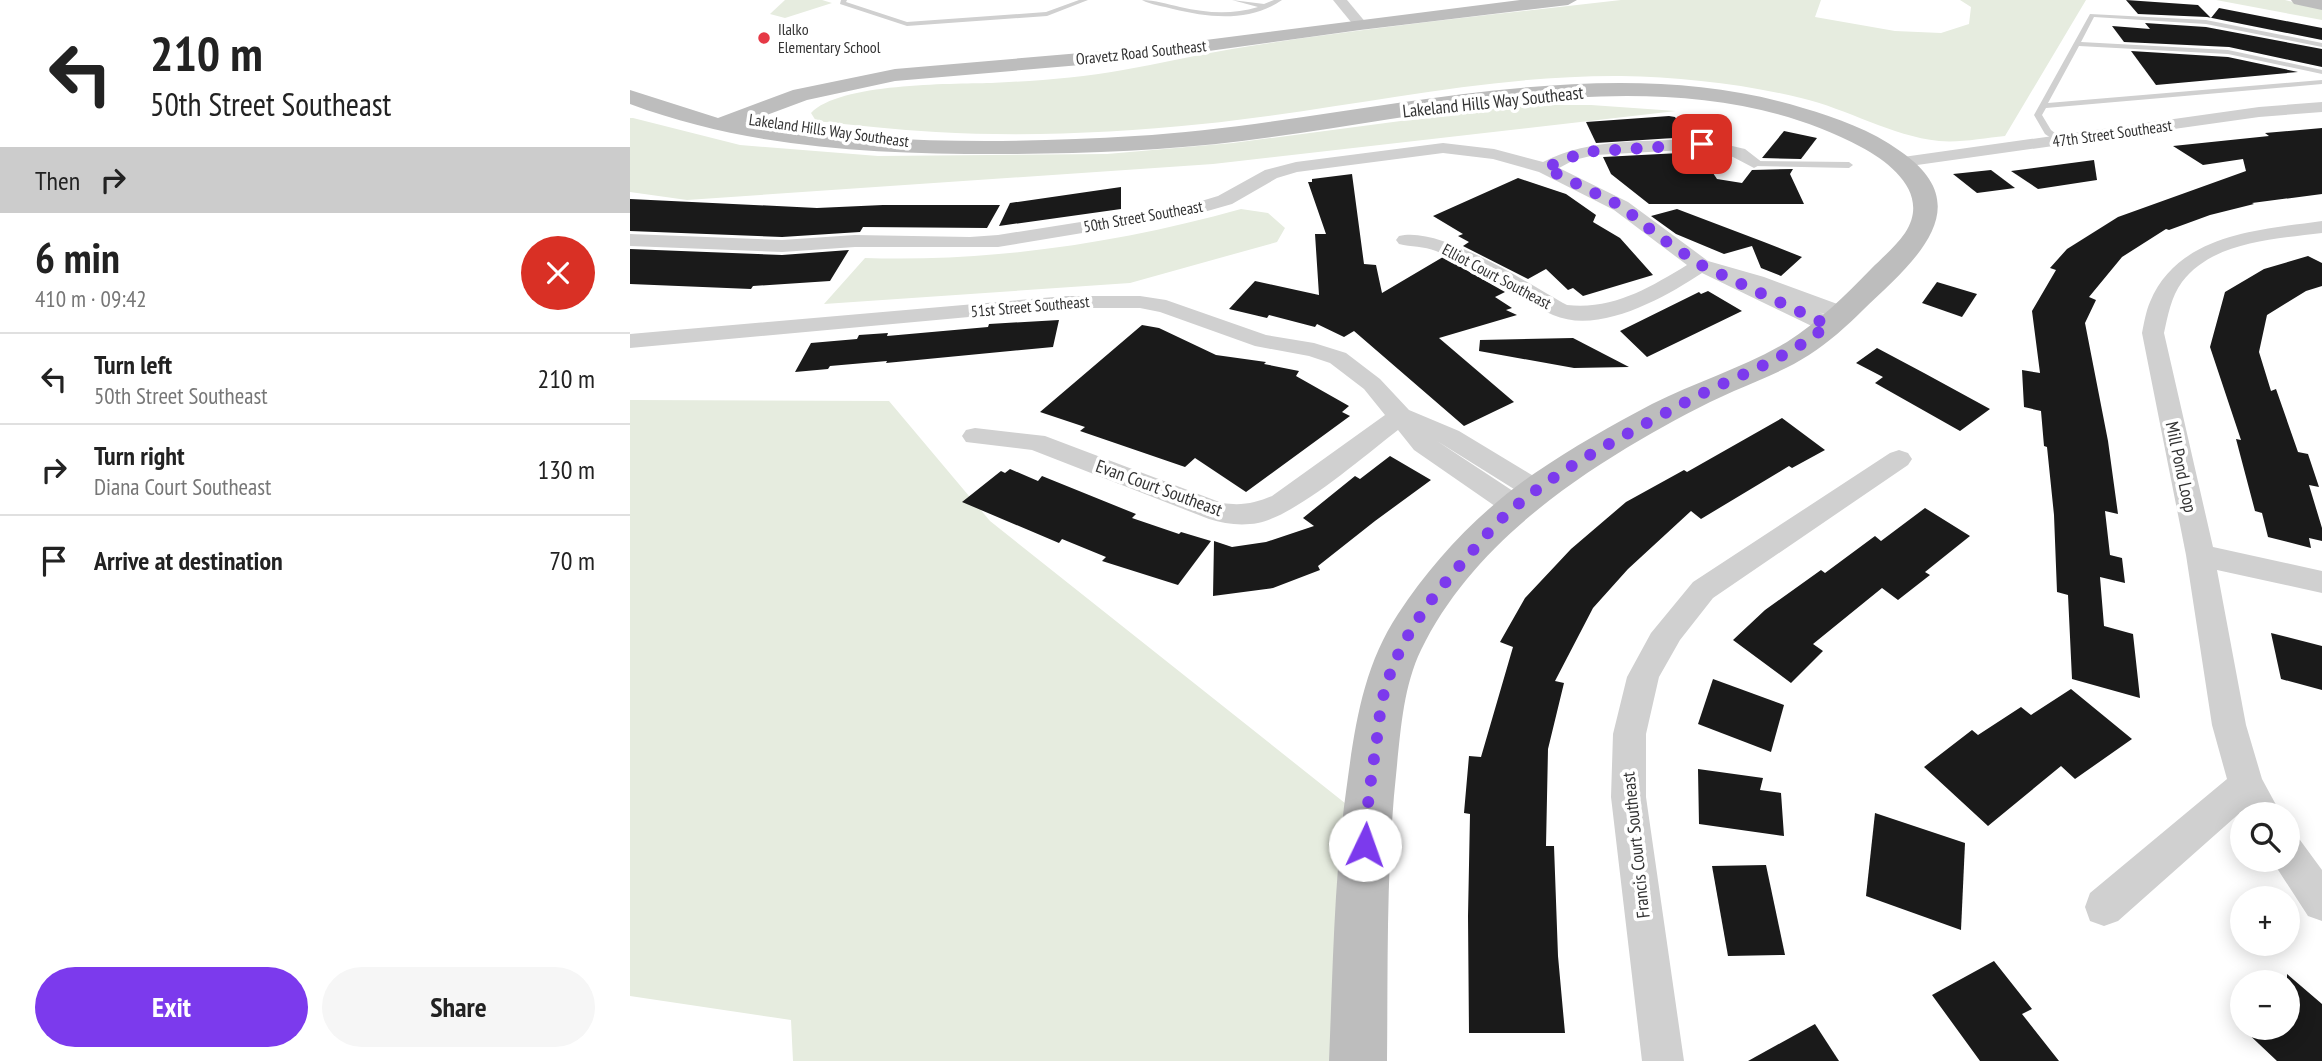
<!DOCTYPE html>
<meta charset="utf-8">
<style>
:root{--surface:#fff;--page:#f6f6f6;--text:#222;--muted:#767676;--line:#e0e0e0;--accent:#7c3aed}
body{margin:0;font-family:"PT Sans Narrow",sans-serif;background:var(--page);color:var(--text);height:100vh;display:flex;flex-direction:column;font-size:26px;white-space:nowrap}
*{box-sizing:border-box;margin:0}
p{font-size:23px;color:var(--muted)}
.icon{flex:none;width:38px;height:38px;fill:none;stroke:currentColor;stroke-width:2;stroke-linecap:round;stroke-linejoin:round}
.map{position:relative;flex:1;overflow:hidden}
.side{display:flex;flex-direction:column;background:var(--surface);width:630px}
.side>*{flex:none}
.guide{background:#fff;color:var(--text);overflow:hidden}
.controls{position:absolute;left:1600px;top:802px;display:grid;gap:14px}
.controls a{display:grid;place-items:center;width:70px;height:70px;border-radius:50%;background:var(--surface);box-shadow:0 4px 18px #0003;font-size:35px}
.pin{position:absolute;display:grid;place-items:center;width:60px;height:60px;color:#fff;margin:-30px;border-radius:14px;box-shadow:0 4px 10px #0006}
.me{position:absolute;width:77px;margin:-38px;rotate:3deg;stroke-linejoin:round;filter:drop-shadow(0 0 5px #0008)}
.turn{display:flex;align-items:center;gap:24px;height:147px;padding:0 35px;font-size:32px}
.turn .icon{width:91px;height:91px;stroke-width:2.5}
.turn b{display:block;font-size:49px;line-height:60px}
.then{display:flex;align-items:center;height:66px;padding:0 35px;background:#0003;gap:14px;font-size:26px}
.round{display:grid;place-items:center;flex:none;width:74px;height:74px;border-radius:37px;background:var(--page)}
.head{display:flex;align-items:center;justify-content:space-between;height:119px;padding:0 35px}
h1{font-size:42px;font-weight:600;line-height:52px}
.primary-button{display:flex;gap:14px;margin-top:auto;padding:14px 35px}
.primary-button a{flex:1;height:80px;border-radius:42px;background:var(--accent);color:#fff;font-size:28px;font-weight:600;line-height:80px;text-align:center}
.primary-button a+a{background:var(--page);color:var(--text)}
ul{padding:0;list-style:none}
li{display:flex;align-items:center;gap:21px;height:91px;padding:0 35px;border-top:2px solid var(--line)}
li div{flex:1}
li b{display:block;font-size:26px}
li em{font-style:normal}
main{display:flex;flex:1;min-height:0}
.map>svg:first-child{display:block}
.green{fill:#e6ecdf}
.building{fill:#1a1a1a}
.lines{fill:none;stroke-linecap:round;stroke-linejoin:round}
.lane{fill:#d0d0d0;fill-rule:evenodd}
.street{fill:#d0d0d0;fill-rule:evenodd}
.secondary{fill:#bdbdbd;fill-rule:evenodd}
.route{stroke:#7c3aed;stroke-width:12;stroke-dasharray:0 21.6}
.poi-dot{fill:#e63946;stroke:#fff;stroke-width:2.5}
.labels{text-anchor:middle;stroke-width:7;stroke-linejoin:round;paint-order:stroke}
.far-poi-label{font-size:16px;fill:#333;stroke:#fff;text-anchor:start}
.far-street-label{font-size:16px;fill:#333;stroke:#fff}
.street-label{font-size:18px;fill:#333;stroke:#fff}
</style>
<main>
<section class="side">
<div class="guide">
<div class="turn"><svg class="icon" aria-label="left" viewBox="0 0 24 24"><path d="M17 20v-9H6M10 6l-5 5 5 5"/></svg><div><b>210 m</b>50th Street Southeast</div></div>
<div class="then">Then<svg class="icon" aria-label="right" viewBox="0 0 24 24"><path d="M7 20v-9h11M14 6l5 5-5 5"/></svg></div>
</div>
<div class="head"><div><h1>6 min</h1><p>410 m · 09:42</p></div><a class="round" style="background:#d93025;color:#fff"><svg class="icon" aria-label="close" viewBox="0 0 24 24"><path d="M6 6l12 12M18 6L6 18"/></svg></a></div>
<ul>
<li><svg class="icon" aria-label="left" viewBox="0 0 24 24"><path d="M17 20v-9H6M10 6l-5 5 5 5"/></svg><div><b>Turn left</b><p>50th Street Southeast</p></div><em>210 m</em></li>
<li><svg class="icon" aria-label="right" viewBox="0 0 24 24"><path d="M7 20v-9h11M14 6l5 5-5 5"/></svg><div><b>Turn right</b><p>Diana Court Southeast</p></div><em>130 m</em></li>
<li><svg class="icon" aria-label="arrive" viewBox="0 0 24 24"><path d="M6 21V4h12l-3 4 3 4H6"/></svg><div><b>Arrive at destination</b></div><em>70 m</em></li>
</ul>
<div class="primary-button"><a>Exit</a><a>Share</a></div>
</section>
<div class="map">
<svg width="1692" height="1061" viewBox="0 0 1692 1061">
<rect width="100%" height="100%" fill="#fff"/>
<!-- green -->
<g class="green">
<path d="M155,0H192L202,3L155,18L140,14Z"/>
<path d="M991,0H1191L1185,17L1265,31L1311,33L1339,24L1341,7L1330,0H1456L1375,136C1354,138 1330,143 1309,141C1261,136 1218,109 1171,98C1113,84 1051,77 991,76C850,75 712,110 572,124C484,133 394,137 306,132C266,130 226,125 186,121L181,113C209,83 320,84 361,83C404,81 450,78 493,70C529,64 565,55 602,49C731,28 861,15 991,0Z"/>
<path d="M1586,0H1655L1692,9V20Z"/>
<path d="M892,105H961L1046,111L583,164L57,200L0,192V118H3L110,145L248,156L477,154L603,143Z"/>
<path d="M611,209L638,213L655,228L647,242L500,283L194,304L235,258C362,262 489,243 611,209Z"/>
<path d="M0,400L259,401L360,521L735,819L728,1061H163L161,1020L0,996Z"/>
</g>
<!-- building -->
<g class="building">
<path d="M1496,0L1568,5L1581,18L1589,8L1692,28V40L1577,17L1508,14Z"/>
<path d="M1515,23L1576,27L1692,49V67L1599,47L1494,42L1482,26L1520,29Z"/>
<path d="M1501,51L1598,57L1668,72L1526,85Z"/>
<path d="M1039,116L1045,117L1059,137L966,143L956,122Z"/>
<path d="M1692,128V194L1622,203L1624,204L1580,215L1539,230L1536,229L1492,257L1459,297L1466,300L1455,323L1478,441L1488,514L1475,511L1480,555L1492,558L1495,583L1470,577L1474,626L1503,634L1510,698L1442,679L1438,595L1427,592L1424,515L1417,447L1414,446L1411,411L1394,407L1392,370L1410,373L1402,311L1426,270L1420,268L1437,249L1488,217L1616,171L1613,159L1573,165L1543,146L1639,136L1635,133Z"/>
<path d="M1154,131L1187,138L1171,159L1132,158Z"/>
<path d="M1069,152L1087,179L1112,183L1122,170L1163,169L1160,174L1174,204H1019L981,174L973,157Z"/>
<path d="M1464,160L1467,180L1408,189L1381,171Z"/>
<path d="M1361,170L1385,188L1347,193L1323,174Z"/>
<path d="M722,174L734,264L746,265L752,293L813,257L875,292L865,297L882,308L876,310L887,315L809,338L884,402L834,426L724,331L714,337L687,324L685,327L639,315L637,318L599,309L625,281L689,295L685,234H696L678,182H682V179Z"/>
<path d="M888,178L936,194L966,215L963,222L990,238L1023,275L953,296L943,288L938,290L916,269L898,279L833,246L839,242L828,236L833,234L803,216Z"/>
<path d="M491,187V209L369,226L380,203Z"/>
<path d="M0,199L187,208L253,205H370L357,228L233,227L230,232L152,237L0,231Z"/>
<path d="M1047,209L1134,242L1172,257L1151,276L1131,268L1122,246L1094,254L1046,234L1021,216Z"/>
<path d="M0,249L152,255L219,250L200,281L123,286L121,289L0,284Z"/>
<path d="M1678,256L1692,263V286L1676,291L1637,315L1629,352L1641,391L1646,389L1668,452L1678,454L1689,487L1679,485L1692,528V541L1679,538L1681,548L1638,537L1632,513L1625,511L1606,439L1611,440L1580,347L1595,292L1634,269Z"/>
<path d="M1307,282L1347,294L1332,317L1292,303Z"/>
<path d="M1078,291L1112,311L1017,357L990,331L1069,292L1071,294Z"/>
<path d="M429,320L423,347L256,363L257,361L200,366L198,369L165,372L181,343L227,339L229,335L258,333L257,336L358,327L359,324Z"/>
<path d="M512,325L529,328L586,355L636,362L634,364L669,371L666,376L719,406L712,412L720,416L616,492L565,458L555,467L450,431L455,427L410,412Z"/>
<path d="M943,338L999,367L944,368L849,351L850,340Z"/>
<path d="M1247,348L1294,373L1360,409L1330,431L1245,383L1253,377L1226,363Z"/>
<path d="M1152,418L1195,450L1162,468L1159,466L1071,519L1061,511L998,569L963,608L925,681L934,683L918,749L916,846H924L928,956L935,1033H839L838,916L840,814L834,813L839,756L851,757L883,647L870,642L895,598L941,549L996,502L1054,470L1057,472Z"/>
<path d="M760,456L801,480L745,521L688,566L690,570L643,588L583,596L584,541L602,547L636,542L684,526L673,518L725,476L730,479Z"/>
<path d="M380,469L408,481L412,476L506,514L502,518L549,534L551,532L581,541L548,585L472,561L476,557L432,539L429,543L332,502L371,471L375,473Z"/>
<path d="M1295,508L1340,536L1295,572L1300,575L1268,600L1252,588L1183,644L1193,651L1161,683L1103,640L1135,610L1191,570L1195,573L1245,536L1251,541Z"/>
<path d="M1641,633L1692,646V690L1651,679Z"/>
<path d="M1083,679L1154,705L1141,752L1068,724Z"/>
<path d="M1441,689L1502,739L1445,779L1431,766L1358,826L1294,767L1342,730L1348,735L1391,707L1401,715Z"/>
<path d="M1068,769L1133,778L1130,790L1151,793L1154,836L1069,824Z"/>
<path d="M1245,813L1335,843L1331,930L1236,896Z"/>
<path d="M1136,865L1155,955L1098,956L1082,866Z"/>
<path d="M1364,961L1402,1009L1392,1014L1429,1061H1350L1302,995Z"/>
<path d="M1657,974L1692,1004V1061H1647L1611,1027H1657Z"/>
<path d="M1185,1024L1209,1061H1118Z"/>
</g>
<g class="lines">
<!-- lane -->
<g class="lane">
<path d="M211,0H217L216,2L277,22L416,12L449,0H458L417,16L277,26L210,4Z"/>
<path d="M512,0C525,0 537,4 550,7C577,13 601,15 628,7L602,0L634,4L644,0H652C620,22 580,18 543,9C533,6 521,5 512,0Z"/>
<path d="M1460,14L1576,20L1692,43V47L1576,24L1464,17L1451,42L1598,50L1692,70V74L1598,54L1449,46L1418,103L1692,80V84L1416,108L1412,115L1421,130L1434,140L1427,142L1415,134L1404,115Z"/>
<path d="M1121,161L1219,162L1223,165L1219,168L1124,166L1121,165Z"/>
</g>
<!-- street -->
<g class="street">
<path d="M703,0H717L737,24L735,27H725Z"/>
<path d="M1692,102V112L1629,117L1273,167L1264,162L1273,157L1629,107Z"/>
<path d="M1072,139L1115,149L1133,163L1124,168L1103,157L1072,149L965,155L944,160L929,168L998,202L1078,261L1134,277L1221,309L1224,314L1221,319L1213,321L1189,312L1206,320L1209,325L1206,330H1190L1072,273C1034,298 969,335 923,315C882,297 847,267 806,251C794,246 781,247 769,244L766,240L769,236C811,225 898,284 937,305C983,310 1019,288 1057,265L984,210L909,172L863,159L813,153L667,172L647,178L602,204L567,214L368,247H225L152,252L0,246V234L152,240L225,235L340,237L368,235L558,205L588,196L635,170L666,162L813,143L864,149L913,162C961,137 1019,142 1072,139Z"/>
<path d="M1692,221V233C1646,239 1583,241 1552,282C1541,297 1538,315 1534,333L1583,547L1692,571V593L1587,570L1616,725L1632,779L1651,814H1613L1612,811L1488,921L1474,926L1460,921L1455,907L1460,893L1597,779L1582,725L1556,555L1512,333C1514,323 1516,311 1520,302C1548,234 1629,230 1692,221Z"/>
<path d="M436,296H510L536,300L636,335L684,343L716,353L750,379L779,410L829,431L915,483L919,490L915,497L906,499L897,497L807,441L895,499L899,506L895,513L885,516L875,513L784,450L768,430C734,456 667,515 628,523C611,526 595,524 579,519L402,450L336,442L332,436L336,430L345,428L415,436L592,503C612,506 625,503 642,496L755,415L734,389L700,363L679,356L625,346L530,312L510,308H436L0,348V334Z"/>
<path d="M1269,450L1278,453L1282,459L1278,465L1083,598L1050,640L1029,677L1016,734V797L1054,1061H1012L981,797L983,734L997,677L1021,633L1063,582L1260,453Z"/>
<path d="M1657,835L1670,840L1692,870V921L1678,916L1641,859H1657Z"/>
</g>
<!-- secondary -->
<g class="secondary">
<path d="M890,0H947L938,5L730,30L521,59L265,81L177,100L115,123C243,144 375,144 505,136C719,124 964,43 1173,108C1207,118 1241,130 1270,151C1352,207 1282,263 1233,310C1217,326 1199,342 1179,355C1156,370 1129,380 1104,391C1072,405 1041,422 1010,440C923,491 836,557 791,650C774,685 771,727 767,765C756,864 758,962 757,1061H699C703,967 704,871 718,777C726,719 735,664 768,614C804,559 851,510 905,473C943,447 982,425 1022,404C1066,382 1115,367 1157,342C1188,322 1215,296 1241,269C1252,258 1266,246 1275,233C1300,195 1263,164 1231,147C1125,90 998,90 881,103C791,112 702,130 612,141C530,151 448,154 365,154C241,154 118,148 0,104V90L88,118L163,90L265,69L521,47Z"/>
<path d="M1661,0H1692V10L1664,4Z"/>
</g>
</g>
<g class="lines">
<!-- route -->
<path class="route" d="M735,845C736,812 741,779 746,745C749,725 750,703 757,683C770,641 797,603 825,571C845,549 864,523 887,505C937,464 997,434 1054,403C1104,376 1153,362 1198,325L1071,265L1031,238L991,206L915,168L954,152L1072,144"/>
</g>
<!-- markers -->
<circle class="poi-dot" cx="134" cy="38" r="7"/>
<g class="labels">
<!-- far-poi labels -->
<g class="far-poi-label">
<text x="148" y="35">Ilalko<tspan x="148" dy="18">Elementary School</tspan></text>
</g>
<!-- far-street labels -->
<g class="far-street-label">
<text transform="translate(511 52) rotate(-6)" y="6">Oravetz Road Southeast</text>
<text transform="translate(199 130) rotate(8)" y="6">Lakeland Hills Way Southeast</text>
<text transform="translate(1482 133) rotate(-8)" y="6">47th Street Southeast</text>
<text transform="translate(513 216) rotate(-10)" y="6">50th Street Southeast</text>
<text transform="translate(867 276) rotate(28)" y="6">Elliot Court Southeast</text>
<text transform="translate(400 306) rotate(-5)" y="6">51st Street Southeast</text>
</g>
<!-- street labels -->
<g class="street-label">
<text transform="translate(863 102) rotate(-6)" y="6">Lakeland Hills Way Southeast</text>
<text transform="translate(1551 467) rotate(78)" y="6">Mill Pond Loop</text>
<text transform="translate(529 488) rotate(20)" y="6">Evan Court Southeast</text>
<text transform="translate(1006 845) rotate(-96)" y="6">Francis Court Southeast</text>
</g>
</g>
</svg>
<div class="controls">
<a><svg class="icon" aria-label="search" viewBox="0 0 24 24"><circle cx="10" cy="10" r="6"/><path d="M15 15l6 6"/></svg></a>
<a>+</a>
<a>−</a>
</div>
<div class="pin" style="left:1072px;top:144px;background:#d93025"><svg class="icon" aria-label="arrive" viewBox="0 0 24 24"><path d="M6 21V4h12l-3 4 3 4H6"/></svg></div>
<svg class="me" style="left:735px;top:845px" viewBox="-20 -20 40 40"><circle r="19" fill="#fff"/><path d="M0-13L10 11 0 6-10 11z" fill="#7c3aed"/></svg>
</div>
</main>
